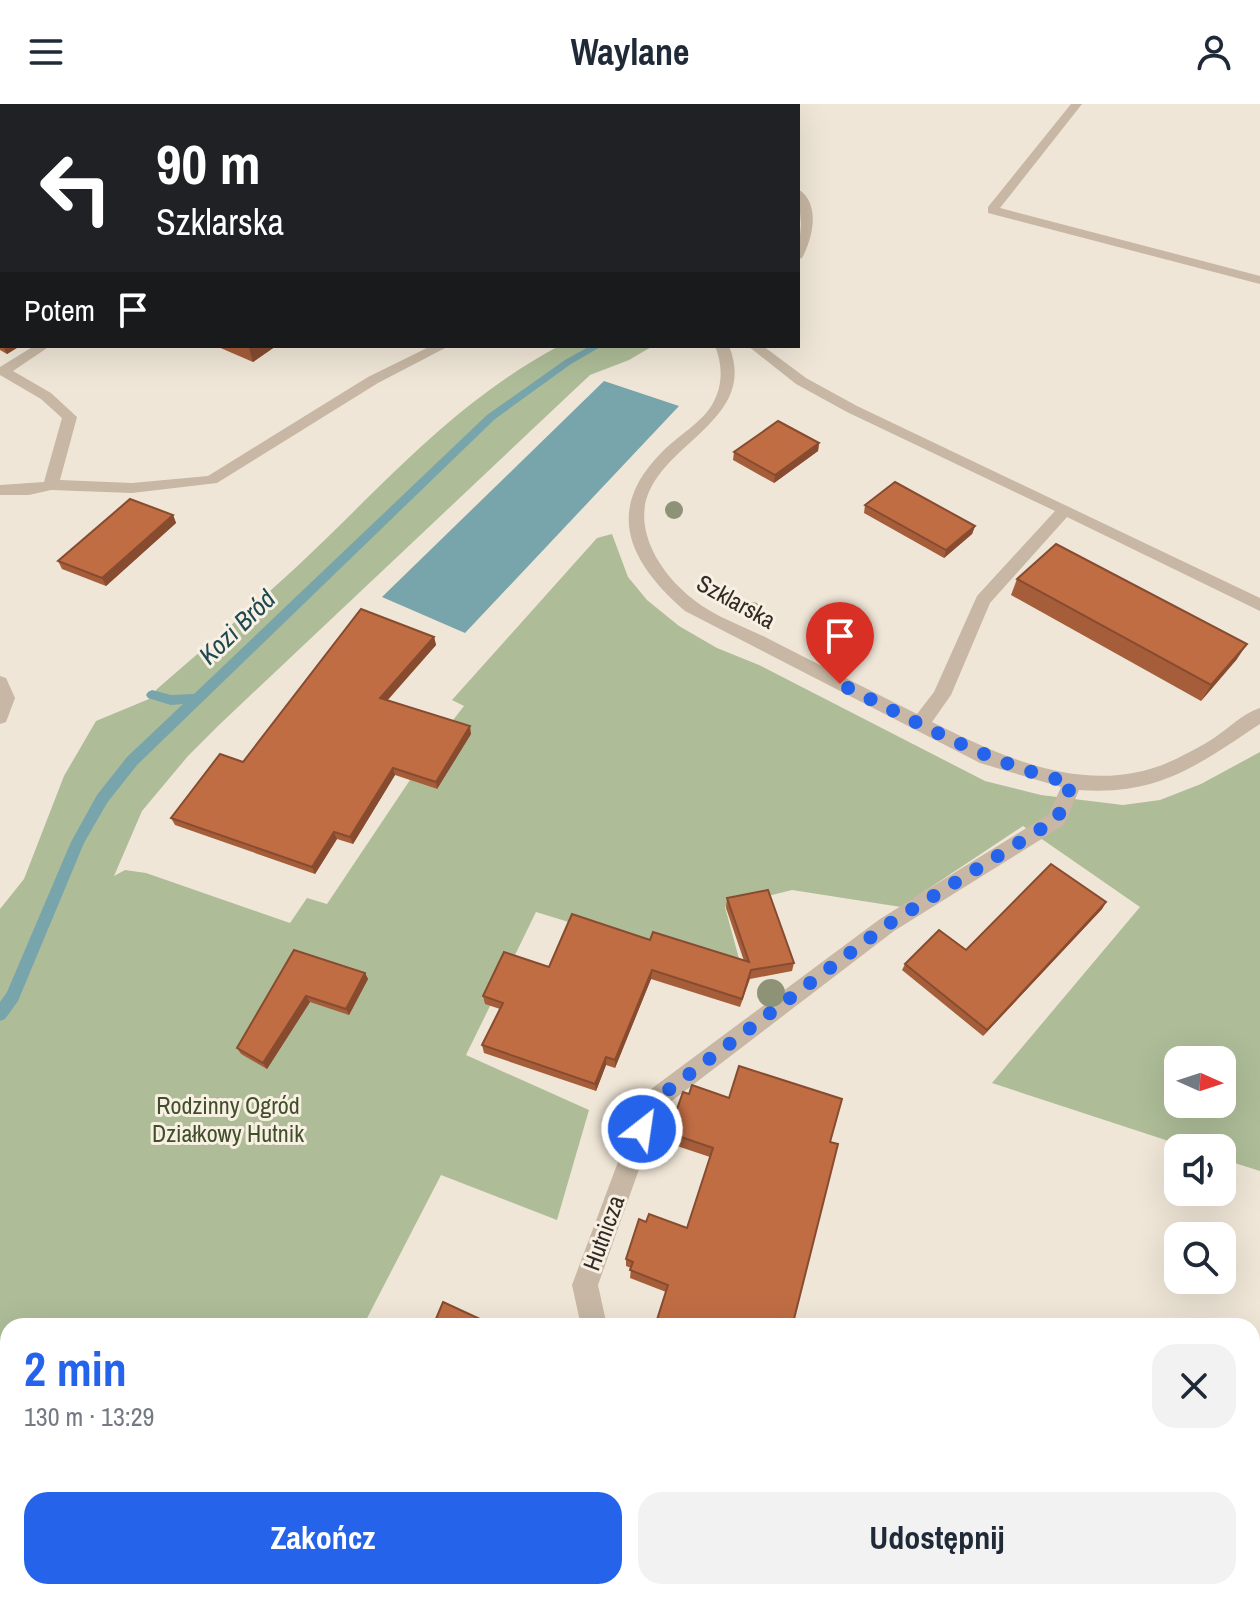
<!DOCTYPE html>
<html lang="pl">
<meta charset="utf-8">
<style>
:root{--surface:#fff;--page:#f2f2f3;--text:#1f2937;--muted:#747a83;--accent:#2563eb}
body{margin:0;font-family:"Archivo Narrow",sans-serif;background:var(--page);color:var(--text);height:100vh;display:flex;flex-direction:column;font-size:30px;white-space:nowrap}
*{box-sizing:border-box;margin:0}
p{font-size:26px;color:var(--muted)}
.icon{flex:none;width:44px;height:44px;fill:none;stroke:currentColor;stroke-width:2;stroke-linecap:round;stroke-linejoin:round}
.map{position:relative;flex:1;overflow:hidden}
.panel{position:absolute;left:0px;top:1214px;width:1260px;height:282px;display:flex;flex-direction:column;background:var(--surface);border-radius:24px 24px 0 0;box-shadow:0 8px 32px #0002}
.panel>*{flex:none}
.banner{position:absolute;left:0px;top:0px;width:800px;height:244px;box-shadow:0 8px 32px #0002;background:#202124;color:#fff;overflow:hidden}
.needle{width:52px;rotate:93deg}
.buttons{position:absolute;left:1164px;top:942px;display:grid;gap:16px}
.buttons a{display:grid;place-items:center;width:72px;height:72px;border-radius:16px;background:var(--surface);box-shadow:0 8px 32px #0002;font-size:40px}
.pin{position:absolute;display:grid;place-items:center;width:68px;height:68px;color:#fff;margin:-82px -34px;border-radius:50% 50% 50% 0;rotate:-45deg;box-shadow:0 0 8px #0007}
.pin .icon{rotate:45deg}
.me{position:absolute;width:88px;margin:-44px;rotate:30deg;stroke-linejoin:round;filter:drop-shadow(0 0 6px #0008)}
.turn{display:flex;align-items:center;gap:28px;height:168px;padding:0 24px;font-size:36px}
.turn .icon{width:104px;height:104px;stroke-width:2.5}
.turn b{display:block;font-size:56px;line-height:68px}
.then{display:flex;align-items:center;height:76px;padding:0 24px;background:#0003;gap:16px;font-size:30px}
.round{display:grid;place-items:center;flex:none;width:84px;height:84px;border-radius:24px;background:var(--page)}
.headline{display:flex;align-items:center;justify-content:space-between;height:136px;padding:0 24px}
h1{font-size:48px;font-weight:700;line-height:60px;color:var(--accent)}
.action{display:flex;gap:16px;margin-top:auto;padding:16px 24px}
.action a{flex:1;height:92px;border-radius:24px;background:var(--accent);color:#fff;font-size:32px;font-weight:700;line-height:92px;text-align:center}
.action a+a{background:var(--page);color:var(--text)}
header{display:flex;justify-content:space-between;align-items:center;height:104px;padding:0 24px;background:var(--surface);font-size:36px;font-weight:700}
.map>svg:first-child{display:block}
.green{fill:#aebd98;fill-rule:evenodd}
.water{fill:#78a4ab}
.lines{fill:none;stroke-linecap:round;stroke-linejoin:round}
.stream{fill:#78a4ab;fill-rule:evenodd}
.minor{fill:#c7b7a4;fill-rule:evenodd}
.tree{fill:#8e9378}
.wall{fill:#a65e3a}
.shaded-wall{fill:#874c30}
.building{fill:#c16d44;stroke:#874c30;stroke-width:2}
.route{stroke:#2563eb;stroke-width:14;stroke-dasharray:0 25.2}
.labels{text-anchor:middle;stroke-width:6;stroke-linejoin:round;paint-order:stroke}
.street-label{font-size:24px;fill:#322b25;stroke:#f8f0e3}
.park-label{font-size:24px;fill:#3f4f2a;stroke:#f8f0e3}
.water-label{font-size:26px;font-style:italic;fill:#1d4952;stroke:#f8f0e3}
</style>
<header><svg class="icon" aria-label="menu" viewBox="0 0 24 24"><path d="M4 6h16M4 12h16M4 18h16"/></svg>Waylane<svg class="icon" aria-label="person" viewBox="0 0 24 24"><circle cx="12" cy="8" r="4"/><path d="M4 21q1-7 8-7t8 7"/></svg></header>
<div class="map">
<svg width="1260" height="1495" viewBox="0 0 1260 1495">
<rect width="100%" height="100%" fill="#efe6d7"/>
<!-- green -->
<g class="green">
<path d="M559,242H653L629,256L590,271L219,621L188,652L142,707L114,772L125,766L146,769L290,819L307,794L327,800L410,676L437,685L450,620L464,602L452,596L597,434L612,430L628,473L647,496L679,522L717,544L759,561L985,677L1041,691L1123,701L1160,696L1201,680L1260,648V1067L1222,1055V1044H1190L992,979L1140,803L1023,722L901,803L792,786L725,803L741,862L647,842L536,808L466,951L589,1006L557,1116L441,1071L363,1222H8V1488H279L296,1495H0V805L24,775L64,672L96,617L149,595L157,585C207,541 260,498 308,452C390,374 458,296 559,242ZM1178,956H1222V1000H1178Z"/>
<path d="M435,1488H882L896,1495H430Z"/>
</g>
<!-- water -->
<path class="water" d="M604,277L679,302L465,529L382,493Z"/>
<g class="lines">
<!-- stream -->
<g class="stream">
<path d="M669,0H677L679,2H671Z"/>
<path d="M590,242H602L571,260L495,315L137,661L107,699L84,739L18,897L5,915L0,917V898L7,888L71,738L97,691L127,653L183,600L171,601L148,594L146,591L148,588L152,586L171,591L194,590L487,311L565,256Z"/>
</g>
<!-- minor -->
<g class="minor">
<path d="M708,0H719L720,2H709Z"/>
<path d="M1071,0H1082L1000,104L1260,172V180L988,109V103Z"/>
<path d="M798,85C821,99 813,134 802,154L798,155L801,120Z"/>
<path d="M34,242H50L13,267L51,289L77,313L60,376L132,379L208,372L368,273L431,242H449L378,279L217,379L132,389L51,386L29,391H0V381L44,378L62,314L41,295L0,271V263Z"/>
<path d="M715,242H729C766,333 608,347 652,445C661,465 677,483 694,496C714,512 742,522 765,533C815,559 866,584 917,610L934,588L977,492L1055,407L847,308L796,280L748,242H763L806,274L857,302L1260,494V507L1067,413L990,499L951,591L932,618C1008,656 1093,695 1176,655C1189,648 1202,642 1214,634C1229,624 1242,610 1260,604V620C1198,661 1158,692 1079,686L1064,721L894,827L660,1006L598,1181L607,1222H581L572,1181L643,991L880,815L1049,710L1061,683L980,659L685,507C629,458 603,406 663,347C678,332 701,319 712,301C723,282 723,262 715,242Z"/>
<path d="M0,572L6,574L15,594L6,618L0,620Z"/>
<path d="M941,1488H983L986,1495H944Z"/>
</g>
</g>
<!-- trees -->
<g class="tree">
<circle cx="674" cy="406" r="9"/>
<circle cx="752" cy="508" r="10"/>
<circle cx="771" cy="889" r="14"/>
</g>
<!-- wall -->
<g class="wall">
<path d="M2,175V242H20L7,250L0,246V176Z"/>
<path d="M216,242H276L253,258Z"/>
<path d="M819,339L818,347L774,379L733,356L734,348Z"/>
<path d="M865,401L975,422L972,430L944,454L864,409Z"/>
<path d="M173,411L176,419L106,482L62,465L58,457Z"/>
<path d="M1017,475L1237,555L1201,597L1011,491Z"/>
<path d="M434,533L436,541L387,597L471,630L437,685L395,671L353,740L337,735L315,770L175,721L171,714L243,658Z"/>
<path d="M727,794L794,859L792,867L750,875L740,903L651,875L615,964L606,961L596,987L484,949L482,941L500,905L485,900L483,892L549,863L650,836L744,857L726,804Z"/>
<path d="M1106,798L1102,805L983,932L902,866L905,860L966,846Z"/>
<path d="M294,846L365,869L368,875L349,911L310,898L267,965L241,950L237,944Z"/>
<path d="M671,1022L830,1038L793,1219L791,1222H780L666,1188L630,1174L631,1164L626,1162V1155L646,1118L687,1124L710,1053L674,1041L675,1033L670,1032Z"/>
</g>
<!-- shaded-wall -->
<g class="shaded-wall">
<path d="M17,0H27L28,2H14Z"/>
<path d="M128,0H143L141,2H126Z"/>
<path d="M2,10V23L0,24V11Z"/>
<path d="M2,148V164L0,166V149Z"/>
<path d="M3,242H20L7,250Z"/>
<path d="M252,242H276L253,258L249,244Z"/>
<path d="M819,339L818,347L774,379L775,371Z"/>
<path d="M173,411L176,419L106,482L102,474Z"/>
<path d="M975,422L972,430L944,454L946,446Z"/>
<path d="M434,533L436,541L382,602L380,594Z"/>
<path d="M1247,540L1237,555L1201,597L1211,581Z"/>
<path d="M470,622L471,630L437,685L436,678Z"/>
<path d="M393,664L395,671L353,740L350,733Z"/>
<path d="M334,728L337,735L315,770L312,763Z"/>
<path d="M1106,798L1102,805L983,932L987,926Z"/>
<path d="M652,866L651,875L615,964V956Z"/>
<path d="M365,869L368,875L349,911L346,905Z"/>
<path d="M306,892L310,898L267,965L263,959Z"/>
<path d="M606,953V961L596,987L595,980Z"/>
<path d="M371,1488H375L371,1495H368Z"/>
</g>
<!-- building -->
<g class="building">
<path d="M0,0H17L14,2H2V10L0,11Z"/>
<path d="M28,0H128L126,2H30Z"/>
<path d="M182,0H655L656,2H178Z"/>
<path d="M2,49V148L0,149V51Z"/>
<path d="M2,175V235L0,236V176Z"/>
<path d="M778,317L819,339L775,371L734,348Z"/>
<path d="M895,378L975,422L946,446L865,401Z"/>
<path d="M130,395L173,411L102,474L58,457Z"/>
<path d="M1056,440L1247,540L1211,581L1017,475Z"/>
<path d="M361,505L434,533L380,594L470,622L436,678L393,664L350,733L334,728L312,763L171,714L220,650L243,658Z"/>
<path d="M1051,760L1106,798L987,926L905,860L939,826L966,846Z"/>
<path d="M768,786L794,859L751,866L742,895L652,866L615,956L606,953L595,980L482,941L503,899L483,892L504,848L549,863L572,810L650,836L653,828L749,858L727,794Z"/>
<path d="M294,846L365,869L346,905L306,892L263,959L237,944Z"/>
<path d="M739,962L842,995L830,1038L838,1040L793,1219L782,1215L780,1222H655L668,1181L630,1166L633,1158L626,1155L639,1115L646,1118L649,1110L687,1124L713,1044L675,1031L678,1024L671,1022L683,988L689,990L692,981L729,994Z"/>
<path d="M443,1198L495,1222H433Z"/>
<path d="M327,1488H371L368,1495H339Z"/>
</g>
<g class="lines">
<!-- route -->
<path class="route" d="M642,1025L651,999L887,821L1057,715L1072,679C988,660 916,617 840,580"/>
</g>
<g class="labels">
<!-- street labels -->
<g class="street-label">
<text transform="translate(736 498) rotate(29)" y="8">Szklarska</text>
<text transform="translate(604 1129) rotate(-70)" y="8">Hutnicza</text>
</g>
<!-- park labels -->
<g class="park-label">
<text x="228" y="1010">Rodzinny Ogród<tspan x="228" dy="28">Działkowy Hutnik</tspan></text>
</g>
<!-- water labels -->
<g class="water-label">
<text transform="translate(237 523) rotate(-44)" y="9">Kozi Bród</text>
</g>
</g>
</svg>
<div class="buttons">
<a><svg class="needle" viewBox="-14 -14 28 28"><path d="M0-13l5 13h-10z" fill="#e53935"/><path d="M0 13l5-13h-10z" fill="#747a83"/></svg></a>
<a><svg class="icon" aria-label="sound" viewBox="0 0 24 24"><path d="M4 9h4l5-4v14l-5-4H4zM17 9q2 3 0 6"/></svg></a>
<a><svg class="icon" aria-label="search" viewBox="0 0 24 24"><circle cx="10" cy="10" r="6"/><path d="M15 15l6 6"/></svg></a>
</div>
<div class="pin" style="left:840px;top:580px;background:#d93025"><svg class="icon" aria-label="arrive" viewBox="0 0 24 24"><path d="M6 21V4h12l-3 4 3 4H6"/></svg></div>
<svg class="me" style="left:642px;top:1025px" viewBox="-20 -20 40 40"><circle r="17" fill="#2563eb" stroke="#fff" stroke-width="3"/><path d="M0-11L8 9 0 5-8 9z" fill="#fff"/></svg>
<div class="banner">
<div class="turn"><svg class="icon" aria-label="left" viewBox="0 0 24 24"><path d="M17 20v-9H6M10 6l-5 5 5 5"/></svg><div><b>90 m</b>Szklarska</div></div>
<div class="then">Potem<svg class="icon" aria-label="arrive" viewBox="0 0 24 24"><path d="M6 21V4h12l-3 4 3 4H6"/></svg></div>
</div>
<section class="panel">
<div class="headline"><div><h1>2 min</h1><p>130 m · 13:29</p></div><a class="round"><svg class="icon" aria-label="close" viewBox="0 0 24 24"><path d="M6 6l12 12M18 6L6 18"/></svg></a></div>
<div class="action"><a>Zakończ</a><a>Udostępnij</a></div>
</section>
</div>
